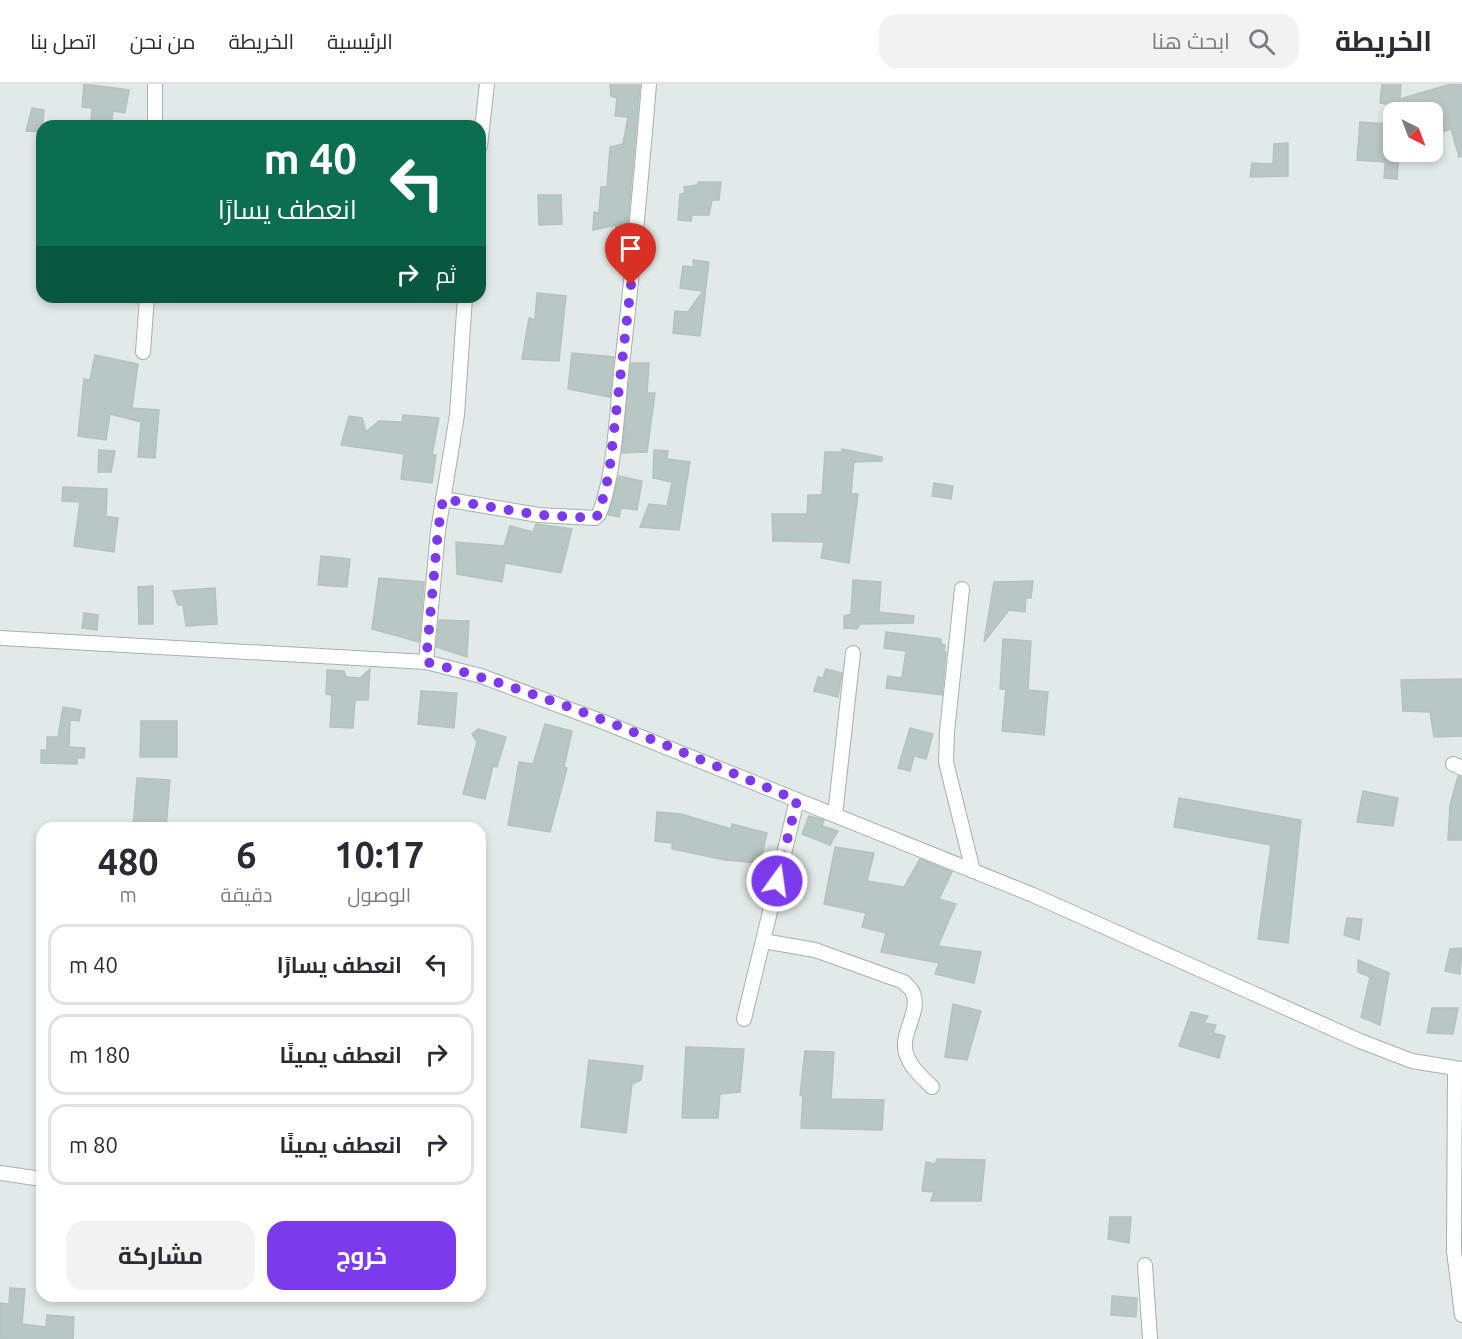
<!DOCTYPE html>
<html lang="ar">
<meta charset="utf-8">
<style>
:root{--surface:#fff;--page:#f2f2f3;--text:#2b2b33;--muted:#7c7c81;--line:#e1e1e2;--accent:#7c3aed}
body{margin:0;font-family:Ubuntu,Cairo,sans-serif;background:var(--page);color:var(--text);direction:rtl;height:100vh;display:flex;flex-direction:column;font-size:22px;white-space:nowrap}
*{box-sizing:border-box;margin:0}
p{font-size:20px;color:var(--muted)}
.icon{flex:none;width:33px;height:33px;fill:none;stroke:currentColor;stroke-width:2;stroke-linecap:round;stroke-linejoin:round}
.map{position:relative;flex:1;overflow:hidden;direction:ltr}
.drawer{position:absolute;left:36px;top:738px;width:450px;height:480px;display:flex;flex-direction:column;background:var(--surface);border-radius:18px;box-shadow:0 3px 9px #0003;direction:rtl}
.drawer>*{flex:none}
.guide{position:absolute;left:36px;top:36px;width:450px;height:183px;border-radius:18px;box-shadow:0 3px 9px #0003;direction:rtl;background:#0b6e4f;color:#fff;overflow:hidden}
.needle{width:39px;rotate:138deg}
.fabs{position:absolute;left:1383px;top:18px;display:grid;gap:12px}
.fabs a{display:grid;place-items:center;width:60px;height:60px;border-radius:12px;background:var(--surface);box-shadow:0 3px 9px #0003;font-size:30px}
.pin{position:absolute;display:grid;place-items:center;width:51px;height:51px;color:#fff;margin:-62px -26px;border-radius:50% 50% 50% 0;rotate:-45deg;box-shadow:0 0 6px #0007}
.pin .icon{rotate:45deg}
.me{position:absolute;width:66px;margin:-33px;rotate:14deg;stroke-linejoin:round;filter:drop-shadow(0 0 4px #0008)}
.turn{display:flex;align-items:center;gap:21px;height:126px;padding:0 30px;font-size:27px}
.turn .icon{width:78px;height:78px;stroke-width:2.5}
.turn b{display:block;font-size:42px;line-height:51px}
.then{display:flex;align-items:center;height:57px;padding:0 30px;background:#0003;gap:12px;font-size:22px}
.eta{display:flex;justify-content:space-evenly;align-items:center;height:102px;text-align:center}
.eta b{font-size:36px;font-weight:700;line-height:42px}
.action{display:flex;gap:12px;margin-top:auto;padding:12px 30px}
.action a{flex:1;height:69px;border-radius:18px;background:var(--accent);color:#fff;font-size:24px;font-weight:700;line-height:69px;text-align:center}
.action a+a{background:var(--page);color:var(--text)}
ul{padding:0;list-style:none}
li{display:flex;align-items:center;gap:18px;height:81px;margin:0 12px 9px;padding:0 18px;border:3px solid var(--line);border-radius:18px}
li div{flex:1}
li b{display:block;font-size:22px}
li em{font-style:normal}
header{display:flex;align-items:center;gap:36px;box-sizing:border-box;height:84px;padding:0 30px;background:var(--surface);border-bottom:2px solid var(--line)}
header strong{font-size:28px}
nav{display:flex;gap:33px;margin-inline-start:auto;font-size:21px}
.search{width:420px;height:54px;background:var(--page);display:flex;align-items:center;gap:15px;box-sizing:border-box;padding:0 21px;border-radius:18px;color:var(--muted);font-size:22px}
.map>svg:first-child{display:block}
.building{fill:#b9c7c4;stroke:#b4c3bf;stroke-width:1.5}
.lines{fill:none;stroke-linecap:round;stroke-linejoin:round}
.street-casing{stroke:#a4b1af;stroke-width:16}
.street{stroke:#fff;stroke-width:14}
.route{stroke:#7c3aed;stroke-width:10;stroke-dasharray:0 18}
</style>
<header>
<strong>الخريطة</strong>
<div class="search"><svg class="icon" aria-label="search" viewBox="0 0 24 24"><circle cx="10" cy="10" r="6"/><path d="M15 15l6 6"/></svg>ابحث هنا</div>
<nav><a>الرئيسية</a><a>الخريطة</a><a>من نحن</a><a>اتصل بنا</a></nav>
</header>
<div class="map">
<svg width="1462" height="1255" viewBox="0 0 1462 1255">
<rect width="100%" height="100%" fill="#e1eae8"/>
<!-- building -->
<g class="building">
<path d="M84,0L129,6L125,29L113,27L111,42H101L91,37L92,24L82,23Z"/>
<path d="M610,0H640L626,160L613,158L616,141L593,146L594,128L599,129L601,103H607L610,63L623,60L628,33L615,32L617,14L611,12Z"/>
<path d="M1382,0H1401L1400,15L1451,0H1462V72L1459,73L1451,45L1432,51V28H1418L1416,24L1380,19Z"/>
<path d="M32,24L44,26L42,48L26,47Z"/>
<path d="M1360,38L1387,40L1384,78L1357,76Z"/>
<path d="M1288,59V92L1250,93L1252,79L1273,80L1274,60Z"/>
<path d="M1386,68L1399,69L1397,95L1384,94Z"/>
<path d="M698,98H721L719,116H712L709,131H692L691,137L678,136L680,110L685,109L684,103L698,101Z"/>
<path d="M538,111H561L562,140L539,141Z"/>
<path d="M693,176L709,178L700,252L673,249L675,227L688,228L703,207L680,204L683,182L694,183Z"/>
<path d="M537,209L566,212L559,277L522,275L529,234L535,235Z"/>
<path d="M572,269L614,273L610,313L568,305Z"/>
<path d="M95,271L138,280L132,324L159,326L155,374L138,373L141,338L110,330L106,356L78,352L84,295L90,296Z"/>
<path d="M631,279H649L647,309H655L647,368L622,369Z"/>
<path d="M403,331L439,334L432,371H436L432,399L401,395L404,370L341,361L349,332L362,334L366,348L379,337L402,338Z"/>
<path d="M842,365L882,373V377L854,378L851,410H858L849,479L821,474L824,458L773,457L772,430H807L808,411H822L825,368H842Z"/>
<path d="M99,366L115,367L111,388H98Z"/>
<path d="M654,366L668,367L667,375L690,378L679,446L640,443L649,420L667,422L672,398L653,394Z"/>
<path d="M619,392L642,397L637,426L621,424L619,433L608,431Z"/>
<path d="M934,399L953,402L951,415L932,412Z"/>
<path d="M63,403L107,405L106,432L118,434L114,468L74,462L80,418L62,417Z"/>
<path d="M536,440L572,445L561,489L505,479L502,498L457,490L456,458L504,462L510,442L533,448Z"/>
<path d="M321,472L350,475L347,503L318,501Z"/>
<path d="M379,494L424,498L419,558L372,545Z"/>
<path d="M853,496L881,498L879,528L914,532L913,539L860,540L857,545L844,544V532L851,530Z"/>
<path d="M1033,497L1031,514H1026L1025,528L1009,526L984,558L994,498Z"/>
<path d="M153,502V540H139L138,503Z"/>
<path d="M215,504L217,540L186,542L183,521H178L173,507Z"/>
<path d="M84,529L98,531L97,546L82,544Z"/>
<path d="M439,536L469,537L467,573L436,563Z"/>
<path d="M886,548L941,555V560L945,561L944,568H946L942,611L886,604L888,592L902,594L906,567L884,564Z"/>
<path d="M1003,555L1031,557L1028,606L1048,608L1044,651L1002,647L1006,605H1000Z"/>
<path d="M370,585L368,616H355L353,644L330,643L332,611L326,610L327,586L344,587L346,593L360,594Z"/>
<path d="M826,585L842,589L838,613L814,607L818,593L823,594Z"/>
<path d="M1462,595V652L1434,653L1430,628L1403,627L1401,596Z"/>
<path d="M421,607L457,609L454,644L418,640Z"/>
<path d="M63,623L81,626L79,637L70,636L69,663L85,664L84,674H77V680L41,679V666H47V653H58Z"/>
<path d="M141,637H177V673H140Z"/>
<path d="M545,640L572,647L564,683L567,684L550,748L508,741L519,678L533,680Z"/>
<path d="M910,644L933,650L926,675L914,672L910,687L898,684Z"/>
<path d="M478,645L506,653L497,683L493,682L485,715L463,710L477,658L472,650Z"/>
<path d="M1458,692L1462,693V756H1448L1450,721Z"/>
<path d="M137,694L170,696L166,744H133Z"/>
<path d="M1363,707L1398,714L1393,742L1357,738Z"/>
<path d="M1179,714L1301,736L1288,859L1258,855L1271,761L1174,743Z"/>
<path d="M657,728L681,730L731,745L732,740L767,749L760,779L725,776L672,765V759L655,757Z"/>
<path d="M809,732L824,736L822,742L838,747L830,761L802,750Z"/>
<path d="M835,763L874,769L867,797L904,803L920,775L952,788L939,815L956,820L938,862L981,868L974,899L935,890L939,879L881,868L886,849L862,843L866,829L824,820Z"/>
<path d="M1347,834L1362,835L1359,856L1344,851Z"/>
<path d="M1462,864L1460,890L1445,887L1450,865Z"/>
<path d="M1358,876L1389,889L1380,941L1361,933L1370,893L1358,888Z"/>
<path d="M953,920L981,927L967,976L945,973Z"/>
<path d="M1432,924H1458L1453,950L1427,949Z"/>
<path d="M1191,928L1208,932L1204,939L1216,941L1213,949L1225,952L1219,974L1179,962Z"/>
<path d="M686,963L744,965L740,1008L720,1010L718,1034H682Z"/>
<path d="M805,967L834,968L831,1015L884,1016L882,1046L801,1044L803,1012L800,1011Z"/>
<path d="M589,976L643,982L641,996L632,1000L626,1049L581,1043Z"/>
<path d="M937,1075L985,1076L981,1117H931L934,1108L922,1107L926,1078L935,1080Z"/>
<path d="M1110,1133H1131L1129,1159L1108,1155Z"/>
<path d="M10,1204L25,1205L22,1240L46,1243L47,1231L74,1233L73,1255H0V1219L9,1220Z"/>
<path d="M1112,1212L1137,1214L1136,1233L1111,1231Z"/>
</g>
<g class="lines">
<defs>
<g id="street">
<path d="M155,42V0"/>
<path d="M480,62L487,0"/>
<path d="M143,268L147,213"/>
<path d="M443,415L539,431L595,434L599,430C614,395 617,329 621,290C632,194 641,97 649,0"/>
<path d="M962,505L947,648L946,678L973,787"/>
<path d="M0,554L426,578L481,592L606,639L1033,811L1360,957L1412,977L1462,985"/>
<path d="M426,578L438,447L457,331L465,213"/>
<path d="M1453,680L1462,684"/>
<path d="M835,731L853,569"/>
<path d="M763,857L815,866L904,898C906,901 912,905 913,909C921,928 900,949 906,969C910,983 922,993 932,1003"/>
<path d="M744,935L797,716"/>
<path d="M1455,985L1454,1167L1462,1231"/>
<path d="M0,1089L42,1095"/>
<path d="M1145,1181L1150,1255"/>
</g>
</defs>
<!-- street casing -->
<use href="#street" class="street-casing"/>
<!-- street -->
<use href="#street" class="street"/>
</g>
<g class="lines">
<!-- route -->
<path class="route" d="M631,201L609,390L599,430L595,434L539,431L443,415L438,447L426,578C553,610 676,666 797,716L777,797"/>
</g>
</svg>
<div class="fabs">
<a><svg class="needle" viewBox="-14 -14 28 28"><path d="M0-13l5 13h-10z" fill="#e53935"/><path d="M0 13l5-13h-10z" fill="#7c7c81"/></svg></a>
</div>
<div class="pin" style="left:631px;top:201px;background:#d93025"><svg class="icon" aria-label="arrive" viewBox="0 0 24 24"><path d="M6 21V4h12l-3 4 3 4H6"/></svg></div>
<svg class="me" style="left:777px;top:797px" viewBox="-20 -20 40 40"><circle r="17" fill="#7c3aed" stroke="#fff" stroke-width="3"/><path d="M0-11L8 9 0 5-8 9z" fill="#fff"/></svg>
<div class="guide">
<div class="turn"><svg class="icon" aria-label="left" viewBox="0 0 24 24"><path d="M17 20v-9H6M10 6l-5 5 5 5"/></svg><div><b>40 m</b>انعطف يسارًا</div></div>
<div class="then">ثم<svg class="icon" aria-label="right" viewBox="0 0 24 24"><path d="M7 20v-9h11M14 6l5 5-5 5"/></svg></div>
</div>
<section class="drawer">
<div class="eta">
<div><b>10:17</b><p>الوصول</p></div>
<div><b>6</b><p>دقيقة</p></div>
<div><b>480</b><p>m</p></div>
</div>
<ul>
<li><svg class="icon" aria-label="left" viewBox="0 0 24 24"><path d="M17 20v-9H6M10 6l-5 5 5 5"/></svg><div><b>انعطف يسارًا</b></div><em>40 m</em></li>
<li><svg class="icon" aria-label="right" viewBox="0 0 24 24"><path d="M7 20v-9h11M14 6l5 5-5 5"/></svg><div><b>انعطف يمينًا</b></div><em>180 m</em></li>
<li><svg class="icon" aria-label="right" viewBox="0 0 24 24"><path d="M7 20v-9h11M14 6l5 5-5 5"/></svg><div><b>انعطف يمينًا</b></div><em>80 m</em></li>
</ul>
<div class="action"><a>خروج</a><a>مشاركة</a></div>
</section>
</div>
